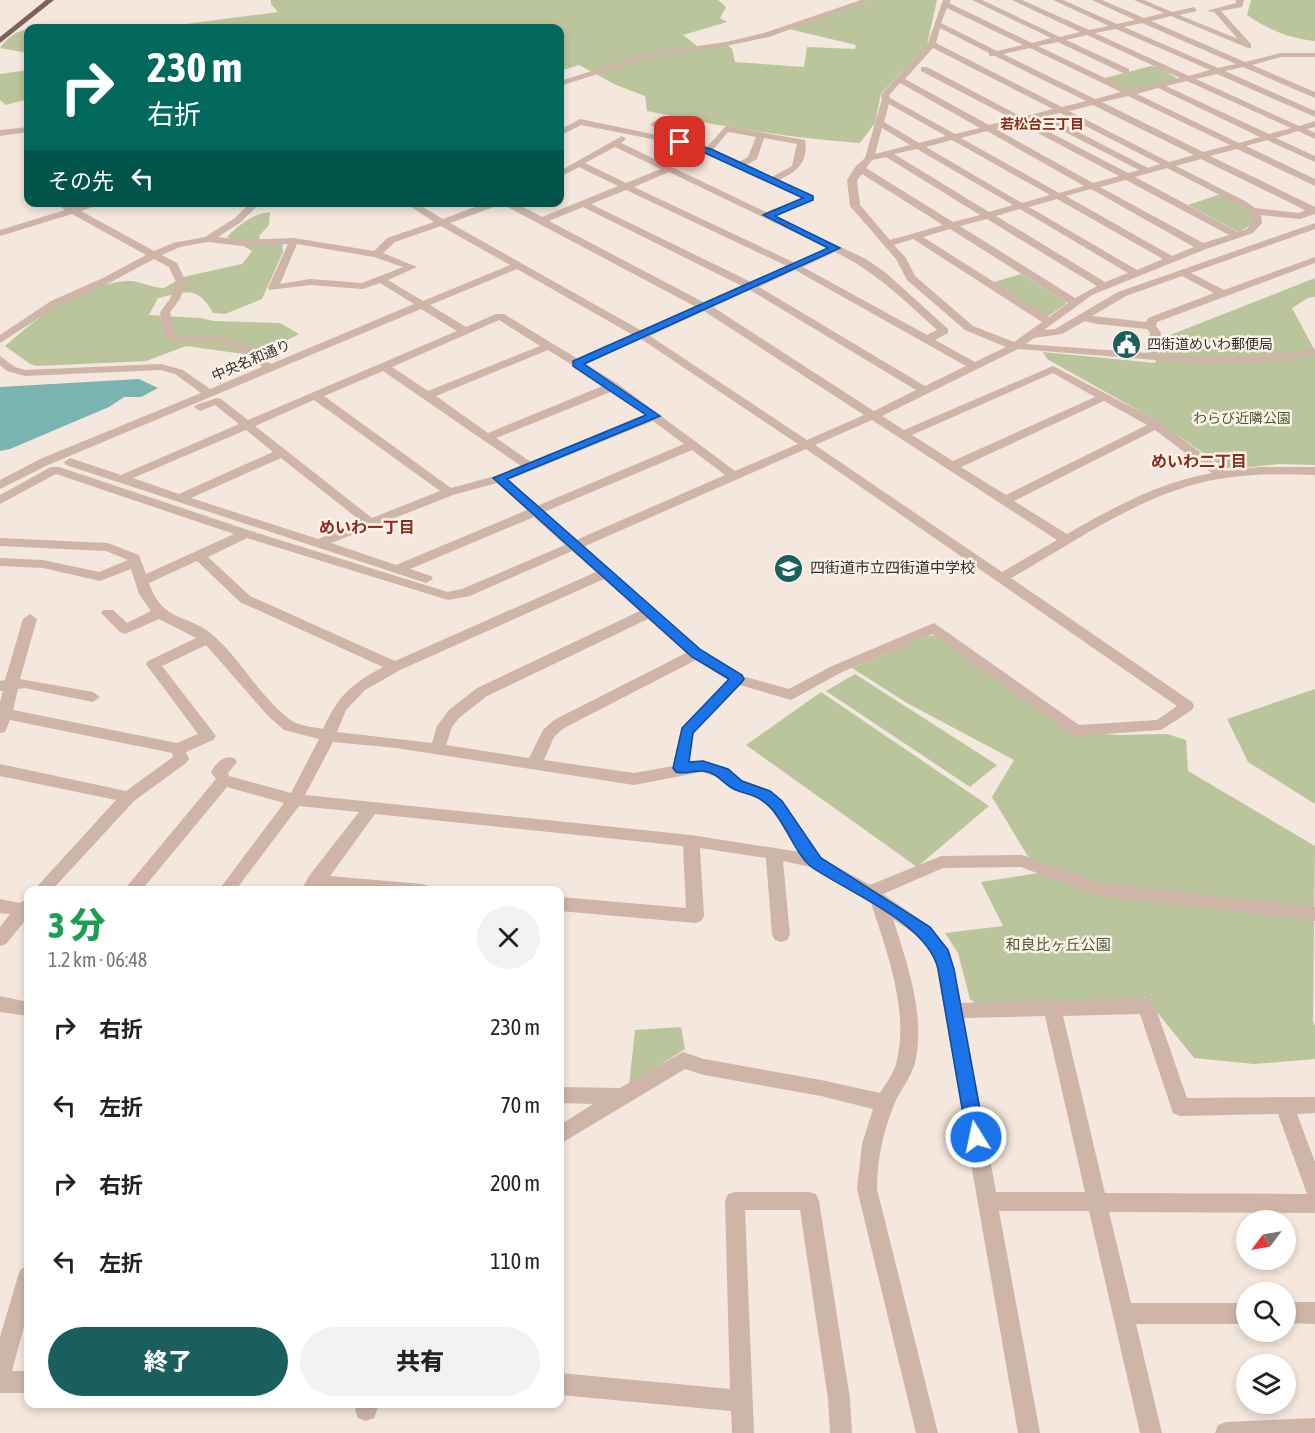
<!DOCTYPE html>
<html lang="ja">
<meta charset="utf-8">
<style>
:root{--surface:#fff;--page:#f2f2f2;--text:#222;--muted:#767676;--accent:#1a5f5d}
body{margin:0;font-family:"Asap Condensed","Noto Sans JP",sans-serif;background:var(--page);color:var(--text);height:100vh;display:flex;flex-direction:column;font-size:22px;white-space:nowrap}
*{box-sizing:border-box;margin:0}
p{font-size:20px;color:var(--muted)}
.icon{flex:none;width:33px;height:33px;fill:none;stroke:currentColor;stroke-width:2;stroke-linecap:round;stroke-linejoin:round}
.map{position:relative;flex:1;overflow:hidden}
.details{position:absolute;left:24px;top:886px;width:540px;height:522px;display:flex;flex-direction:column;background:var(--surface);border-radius:12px;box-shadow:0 3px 9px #0003}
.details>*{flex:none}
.top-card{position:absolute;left:24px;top:24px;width:540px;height:183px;border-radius:12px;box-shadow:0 3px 9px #0003;background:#00695c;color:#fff;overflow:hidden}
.needle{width:39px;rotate:238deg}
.fabs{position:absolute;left:1236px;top:1210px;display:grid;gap:12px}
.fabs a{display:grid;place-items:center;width:60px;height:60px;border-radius:50%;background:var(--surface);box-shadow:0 3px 9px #0003;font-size:30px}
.pin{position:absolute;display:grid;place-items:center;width:51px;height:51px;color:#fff;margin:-26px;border-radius:12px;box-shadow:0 3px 9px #0006}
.me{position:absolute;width:66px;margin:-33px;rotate:350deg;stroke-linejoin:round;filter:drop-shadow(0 0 4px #0008)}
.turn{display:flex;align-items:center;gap:21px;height:126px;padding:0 24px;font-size:27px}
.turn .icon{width:78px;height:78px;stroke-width:2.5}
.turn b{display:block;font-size:42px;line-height:51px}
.then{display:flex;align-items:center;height:57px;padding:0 24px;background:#0003;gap:12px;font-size:22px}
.round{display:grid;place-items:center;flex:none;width:63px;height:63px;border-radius:32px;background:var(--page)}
.overview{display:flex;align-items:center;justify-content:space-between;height:102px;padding:0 24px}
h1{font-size:36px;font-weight:800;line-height:45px;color:#1e9e55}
.action{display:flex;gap:12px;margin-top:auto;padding:12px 24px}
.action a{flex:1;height:69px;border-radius:36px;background:var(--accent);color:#fff;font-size:24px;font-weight:800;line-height:69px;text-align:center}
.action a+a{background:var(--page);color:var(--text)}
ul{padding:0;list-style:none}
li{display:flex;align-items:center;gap:18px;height:78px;padding:0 24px}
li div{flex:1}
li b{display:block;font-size:22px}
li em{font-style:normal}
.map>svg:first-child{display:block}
.green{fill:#bbc59c}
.water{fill:#7ab4b1}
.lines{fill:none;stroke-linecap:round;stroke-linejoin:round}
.minor{fill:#ceb5a8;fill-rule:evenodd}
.major{fill:#7d6158;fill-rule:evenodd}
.route{fill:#1a73e8;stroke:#114b97;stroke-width:1.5}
.labels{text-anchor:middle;stroke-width:5;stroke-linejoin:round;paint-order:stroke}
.far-neighbourhood-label{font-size:14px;font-weight:bold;fill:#902b1b;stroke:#fbf2ea}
.far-poi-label{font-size:14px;fill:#3a2c29;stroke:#fbf2ea;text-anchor:start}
.far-street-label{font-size:14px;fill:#3a2c29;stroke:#fbf2ea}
.far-park-label{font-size:14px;fill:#4d5a2a;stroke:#fbf2ea}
.poi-label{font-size:15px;fill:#3a2c29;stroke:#fbf2ea;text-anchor:start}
.park-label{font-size:15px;fill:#4d5a2a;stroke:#fbf2ea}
.neighbourhood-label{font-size:16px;font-weight:bold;fill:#902b1b;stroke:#fbf2ea}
</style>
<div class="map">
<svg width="1315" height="1433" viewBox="0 0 1315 1433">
<rect width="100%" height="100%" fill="#f4e7dd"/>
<!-- green -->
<g class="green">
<path d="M271,0H718L726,7L720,18L727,22L683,35L701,49L728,45L732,49L735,62L804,67L807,47L855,49L856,45L789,29L872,0H937L927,45L881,94L875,123L860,143C788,138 718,126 647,111L645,96L616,85L579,65L560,71V28H103L186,24L278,12L271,4Z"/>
<path d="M1251,0H1315V41C1289,38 1269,30 1247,15Z"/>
<path d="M28,28V53L0,48C17,25 34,28 60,28Z"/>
<path d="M1151,66L1158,67L1178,79L1131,90H1124L1106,81L1105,78Z"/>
<path d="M28,70V99L6,105L0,100V74Z"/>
<path d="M1221,194L1240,204L1252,214L1253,224L1239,232L1188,205Z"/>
<path d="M270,212L269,225L259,236L261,245L282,243L283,252L262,299L225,314L213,313C198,285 185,291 158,298L149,315L200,318L214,321L280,323L299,334L257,356L186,346L146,361L37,366L30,364L5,346C41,315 77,285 127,281C139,280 151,288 164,288L183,277L242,264L252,251L227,237C239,225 252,214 270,212Z"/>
<path d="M1021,274L1065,301L1066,304L1047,317L991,283Z"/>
<path d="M1315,278V297L1308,298L1292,308L1315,351V465L1280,464L1234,469L1223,467L1159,422L1047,359L1043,352L1155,363L1165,337Z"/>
<path d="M935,635L1068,732L1118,735L1167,734L1186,740L1188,771L1315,846L1313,1021L1315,1026V1059L1254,1064L1194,1058L1144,996L1145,1000L976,1004L970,999L958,953L945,933L1003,926L981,882L1038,873L992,797L1014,760L907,703L852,668L925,637Z"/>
<path d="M855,674L997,765L970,787L826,691Z"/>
<path d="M1315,689V804L1248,762L1227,719Z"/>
<path d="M821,692L989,806L917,867L746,745Z"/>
<path d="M681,1027L685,1049L629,1085L635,1030Z"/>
</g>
<!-- water -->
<path class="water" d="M139,379L158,388L141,397H124L109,407L10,449L0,451V387Z"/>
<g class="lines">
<!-- minor -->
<g class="minor">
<path d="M861,0H872L769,37L726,46L654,56L560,86V81L653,52L726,42L764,33Z"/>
<path d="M943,0H951L949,3L1032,43L1051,38L972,0H982L1060,37L1080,32L1012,0H1022L1089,30L1109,26L1053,0H1063L1117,24L1135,20L1092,0H1102L1144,18L1164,13L1134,0H1144L1172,12L1194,7L1197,11L1179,15L1238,39L1214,12L1206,11L1236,3V0H1244L1242,7L1221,11L1251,44V48H1248L1171,16L1151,21L1245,62L1281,53H1315V57H1281L1252,65L1315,92V98L1243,67L1225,71L1315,111V117L1217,74L1196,79L1299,126L1315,121V127L1307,129L1315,133V139L1298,131L1276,138L1315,156V162L1267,140L1246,146L1315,179V186L1237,149L1210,156L1315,207V214L1300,219L1261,215L1262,223L1253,233L1206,249L1092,295L1044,330L1055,329L1118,292L1315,223V229L1191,273L1224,290L1315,257V263L1157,322L1156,326L1161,333L1158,354C1215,358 1258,357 1315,349V355L1259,363L1205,364L1018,349L882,416L904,430L1053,366L1160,422L1225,471L1260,467H1315V475C1274,473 1232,474 1192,485C1126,504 1070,545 1011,578L1192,702L1194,706L1192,710L1161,730L1076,736L1071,735L933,634L842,672L791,700L740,685L694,733L689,763L703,760L708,762L729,769L743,781L771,791L783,801L821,858L870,885L941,856L1022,855L1099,883L1315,907V921L1098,896L1021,867L943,868L883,894L931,927L949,950L961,1003L1146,998L1152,1001L1155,1006L1187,1098L1315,1097V1113L1297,1114L1315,1162V1213L1109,1212L1131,1303H1246V1324H1136L1162,1433H1140L1089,1211H999L1040,1433H1018L935,957L919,937L893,919C907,963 926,1016 915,1063C911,1077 902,1088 896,1100C884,1128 877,1158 877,1189L938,1433H916L857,1189L862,1144L873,1109L821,1096L704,1075L685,1069L560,1144V1125L593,1104L560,1103V1087L620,1088L683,1052L704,1059L821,1080L880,1093C885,1084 893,1075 896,1064C910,1013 887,952 871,903L811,867L783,861L790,935L787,940L781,942L775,940L772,935L766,858L700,848L704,916L701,921L695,923L560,911V897L686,908L683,846L375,814L330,876L422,884L428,886L430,891H352L321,888L318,891H301L309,876L359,812L299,806L235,891H218L284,803L227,787L141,891H123L216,779L211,772C216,763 224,755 234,758L237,762L228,773L229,776L291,793L319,739L284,730L268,716L206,645L162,666L213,732L216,736L213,740L186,752L189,759L186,763L134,801L51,891H33L116,800L0,776V764L126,791L173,757L172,753L10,720L5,732L0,733V702L3,691H0V681L5,680L23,619L30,614L37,619L20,679L93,692L100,697L93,702L25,688L18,689L13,710L177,743L198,734L146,664L148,661L196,638L159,619L125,634L120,632L101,613L103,610H113L127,623L151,611L139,594L131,569L100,581L43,568L0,566V558L43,560L99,572L128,560L106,551L0,546V538L108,543L139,555L146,574L234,534L56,474L0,504V495L51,467H59L251,531L448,592L462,589L565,545L534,517L410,569L431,576L433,579L426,583L66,465L64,462L70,458L121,475L239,424L215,405L200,411L194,407L196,405L217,398L221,399L248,420L457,331L421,309L48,465L0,489V480L40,459L201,393L175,374L161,370L25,376L7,371L0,365V356L15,367L25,370L161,364L183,370L210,389L262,367L242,350L216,342L166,340L160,312L170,299L176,282L169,267L154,259L111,282L59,305L0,343V335L51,301L103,278L146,255L72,214L0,236V230L65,210L53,202H65L74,207L90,202H106L81,211L154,251L173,243L205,237L235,218L251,202H261L241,222L218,237L242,240L294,238L374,251L387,238L434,222L404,202H414L443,219L488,202H514L542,217L618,186L579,167L560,177V171L622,136L626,139L621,143L766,212L802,198L705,153L677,144L581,125L560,136V130L580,119L681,140L689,134L652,126L651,124L655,121L699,131V135L689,142L706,148L726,126L805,140C809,161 797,172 779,180L815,198L774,216L866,259L886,273L948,329V333L935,340L975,362L1006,347L965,330L907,280L896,259L850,206L847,180L856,166L865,158L882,99L881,95L928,43ZM947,8L1023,45L997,51L941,23ZM1142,23L1236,64L1218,68L1124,27ZM940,28L989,53V56H995L1086,101L1062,107L936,43ZM1116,29L1210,70L1189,76L1095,33ZM1087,35L1180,78L1130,90L1038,46L1058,42L1123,73H1129V69L1066,40ZM933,48L1053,109L1022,117L927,67H921V71L1013,119L989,125L905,79ZM1030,48L1121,92L1095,99L1003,54ZM1187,81L1291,128L1269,134L1166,86ZM900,83L980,128L955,134L890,98L889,95ZM1158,88L1260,137L1239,143L1137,94ZM1128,96L1230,145L1203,152L1102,102ZM889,104L946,136L919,143L884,122ZM1093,105L1194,155L1169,162L1069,111ZM1060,113L1160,164L1148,168L1047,116ZM1038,118L1139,170L1128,173L1028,121ZM1019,123L1119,176L1093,183L996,129ZM882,128L910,145L875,154ZM987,131L1084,186L1059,193L961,138ZM728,132L756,137L748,157L739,162L713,150ZM764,138L797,144L792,166L772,177L746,165L757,159ZM952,140L1050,195L1022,203L926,147ZM615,147L661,169L626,183L585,163ZM917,149L1013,205L989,212L894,154ZM886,157L980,215L953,222L866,168L872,160ZM1201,159L1305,210L1299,213L1255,208L1245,201L1176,166ZM1167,168L1239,205L1251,215L1252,223L1247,229L1238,232L1135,177ZM669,172L827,248L795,263L634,187ZM862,174L943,225L890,240L860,205L857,180ZM1126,180L1229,235L1203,243L1100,187ZM1091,189L1194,247L1172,256L1066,196ZM626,190L787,266L751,282L591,204ZM1057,199L1163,259L1137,270L1029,207ZM502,204L696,307L642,331L450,223ZM583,207L742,286L705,303L549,221ZM1020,209L1128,273L1105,282L996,216ZM987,219L1097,286L1075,298L960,226ZM441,226L510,265L423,301L388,280L417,267L383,253L395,242ZM950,229L1068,303L1049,317L923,237ZM913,239L1042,322L1014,342L973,326L915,276L906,258L894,245ZM208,242L242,246L288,244L268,288L269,290L310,285L363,289L380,283L414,304L271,364L250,346L221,337L175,335L170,312L180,299L186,282L177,263L162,255L180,247ZM297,244L374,257L403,267L362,283L310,279L280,284ZM835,252C875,271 905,301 937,330L927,335L803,267ZM517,269L633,335L578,359L504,314H496L466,327L430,305ZM795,270L966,366L925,386L759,287ZM1182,276L1214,293L1148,318L1146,322L1092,316L1126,296ZM750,290L916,390L874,411L713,307ZM704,311L864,415L807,440L650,336ZM499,320L540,346L428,391L392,367ZM1085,321L1097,324L1147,329L1150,333L1147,353L1026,344L1034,338L1062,334ZM641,339L798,444L735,471L618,384L586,364ZM548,350L605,385L488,433L436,396ZM383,371L521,466L495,476L451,488L324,396ZM1053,373L1095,397L953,461L912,435ZM613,391L646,415L531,462L496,438ZM314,400L440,491L372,518L255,426ZM1104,401L1147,425L1006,495L961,467ZM872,420L1057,540L1002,572L815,445ZM653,421L684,444L537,506L508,480ZM246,430L273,452L179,494L133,478ZM1155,430L1212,473C1160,482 1112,508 1067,534L1014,501ZM806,449L1177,706L1157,720L1079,725L934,623L832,666L789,689L742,676L701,651L583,547ZM692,450L725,475L576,540L544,512ZM281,458L362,522L318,539L191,498ZM497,483L527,510L396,565L331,543L453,495ZM247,538L448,600L470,596L572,551L596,572L395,661L250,596L208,557ZM197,561L240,602L383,667C351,684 338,696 323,729C314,727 300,726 292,721C261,699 242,661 214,636C189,613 163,624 149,583ZM604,579L640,611L477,688L449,710L437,726L432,743L337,732L346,710L365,690L400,670ZM648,619L686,653L554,720L543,730L529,758L446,745L452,727L459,718L487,696ZM696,660L728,680L682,727L673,766L634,773L544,760L554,737L564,728ZM333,742L396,748L634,785L702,772L717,777L731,789L759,799L771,809L800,852L691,835L305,795ZM1140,1014L1173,1113L1180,1116L1278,1114L1307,1194L1105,1193L1063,1016ZM1045,1016L1085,1192H996L964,1018Z"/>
<path d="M28,127V132L0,136V130Z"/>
<path d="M28,898V917L6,944L0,946V927L10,914L0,913V899L20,903Z"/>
<path d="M0,996L28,1002V1016L0,1012Z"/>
<path d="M735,1192H809L816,1194L819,1201L850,1399L852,1433H830L828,1399L800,1210H745L754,1433H732L731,1411L560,1395V1373L730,1389L725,1201L728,1194Z"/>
<path d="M28,1266V1312L12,1371H28V1393H0V1337L18,1276L21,1269Z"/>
<path d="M1286,1302H1315V1324L1286,1323Z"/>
<path d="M357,1404H379L374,1418L366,1421L358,1418L355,1410Z"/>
<path d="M1315,1418V1433H1215L1218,1425L1226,1422Z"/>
</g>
<!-- major -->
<path class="major" d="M46,0H54L0,43V37Z"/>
</g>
<!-- route -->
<path class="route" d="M680,140L711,149L813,196V200L775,216L840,248L584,364L660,416L507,479L701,650L742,675L744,679L742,682L693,733L689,762L703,761L728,769L742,781L770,791L782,801L821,858L930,927L948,950L954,969L985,1137L982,1143L976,1145L970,1143L967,1137L938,969C928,924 850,893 813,868C792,853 784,813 760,799C752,794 742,793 734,789C723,784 717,772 703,771C693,770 685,775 676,772L673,768L682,728L729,679L692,657L493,478L646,415L573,366V361L828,248L763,215L803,198L705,153L677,144V141Z"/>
<!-- icons -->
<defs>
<symbol id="civic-disc" viewBox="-11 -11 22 22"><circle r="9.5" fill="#1a5f5d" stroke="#fbf2ea"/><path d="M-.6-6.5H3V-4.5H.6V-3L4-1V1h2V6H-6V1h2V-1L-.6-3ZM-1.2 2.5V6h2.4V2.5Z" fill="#fff"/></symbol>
<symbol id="school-disc" viewBox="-11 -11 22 22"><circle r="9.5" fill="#1a5f5d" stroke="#fbf2ea"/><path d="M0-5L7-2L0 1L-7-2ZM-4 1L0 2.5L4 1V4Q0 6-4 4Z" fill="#fff"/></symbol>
</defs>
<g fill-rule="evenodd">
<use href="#civic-disc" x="1110" y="328" width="33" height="33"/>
<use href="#school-disc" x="772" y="552" width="33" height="33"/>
</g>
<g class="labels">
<!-- far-neighbourhood labels -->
<g class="far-neighbourhood-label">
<text x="1042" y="129">若松台三丁目</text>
</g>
<!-- far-poi labels -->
<g class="far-poi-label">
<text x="1147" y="349">四街道めいわ郵便局</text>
</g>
<!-- far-street labels -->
<g class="far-street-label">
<text transform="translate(251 360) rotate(-23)" y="5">中央名和通り</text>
</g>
<!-- far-park labels -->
<g class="far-park-label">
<text x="1242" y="423">わらび近隣公園</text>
</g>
<!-- poi labels -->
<g class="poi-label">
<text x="810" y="573">四街道市立四街道中学校</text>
</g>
<!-- park labels -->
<g class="park-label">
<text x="1058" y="950">和良比ヶ丘公園</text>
</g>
<!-- neighbourhood labels -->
<g class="neighbourhood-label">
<text x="1199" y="467">めいわ二丁目</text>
<text x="367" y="533">めいわ一丁目</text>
</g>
</g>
</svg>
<div class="fabs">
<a><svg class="needle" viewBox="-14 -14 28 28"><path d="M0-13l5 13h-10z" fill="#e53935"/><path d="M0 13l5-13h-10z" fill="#767676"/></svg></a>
<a><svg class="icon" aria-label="search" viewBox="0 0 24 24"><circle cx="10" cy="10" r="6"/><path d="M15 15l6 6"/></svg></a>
<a><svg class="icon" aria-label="layers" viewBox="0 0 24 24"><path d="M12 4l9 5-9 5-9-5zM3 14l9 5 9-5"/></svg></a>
</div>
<div class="pin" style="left:680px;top:142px;background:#d93025"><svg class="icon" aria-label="arrive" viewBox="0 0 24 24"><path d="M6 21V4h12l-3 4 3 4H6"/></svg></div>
<svg class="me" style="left:976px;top:1137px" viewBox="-20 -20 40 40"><circle r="17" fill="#1a73e8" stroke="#fff" stroke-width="3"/><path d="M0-11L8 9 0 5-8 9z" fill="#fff"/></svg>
<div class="top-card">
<div class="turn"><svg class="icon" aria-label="right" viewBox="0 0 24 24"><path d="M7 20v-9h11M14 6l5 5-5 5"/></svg><div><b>230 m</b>右折</div></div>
<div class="then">その先<svg class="icon" aria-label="left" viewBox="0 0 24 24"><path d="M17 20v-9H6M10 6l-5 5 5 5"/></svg></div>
</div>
<section class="details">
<div class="overview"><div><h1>3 分</h1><p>1.2 km · 06:48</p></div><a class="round"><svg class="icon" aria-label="close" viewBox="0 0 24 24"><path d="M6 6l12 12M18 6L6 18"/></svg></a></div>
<ul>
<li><svg class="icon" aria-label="right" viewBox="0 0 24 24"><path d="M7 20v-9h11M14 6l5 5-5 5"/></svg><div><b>右折</b></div><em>230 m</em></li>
<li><svg class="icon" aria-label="left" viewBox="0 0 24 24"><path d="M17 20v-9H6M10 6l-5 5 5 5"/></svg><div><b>左折</b></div><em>70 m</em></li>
<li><svg class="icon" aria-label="right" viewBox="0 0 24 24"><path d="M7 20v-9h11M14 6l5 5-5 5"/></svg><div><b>右折</b></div><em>200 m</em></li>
<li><svg class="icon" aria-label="left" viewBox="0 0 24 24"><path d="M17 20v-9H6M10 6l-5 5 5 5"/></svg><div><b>左折</b></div><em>110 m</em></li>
</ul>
<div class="action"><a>終了</a><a>共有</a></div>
</section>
</div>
